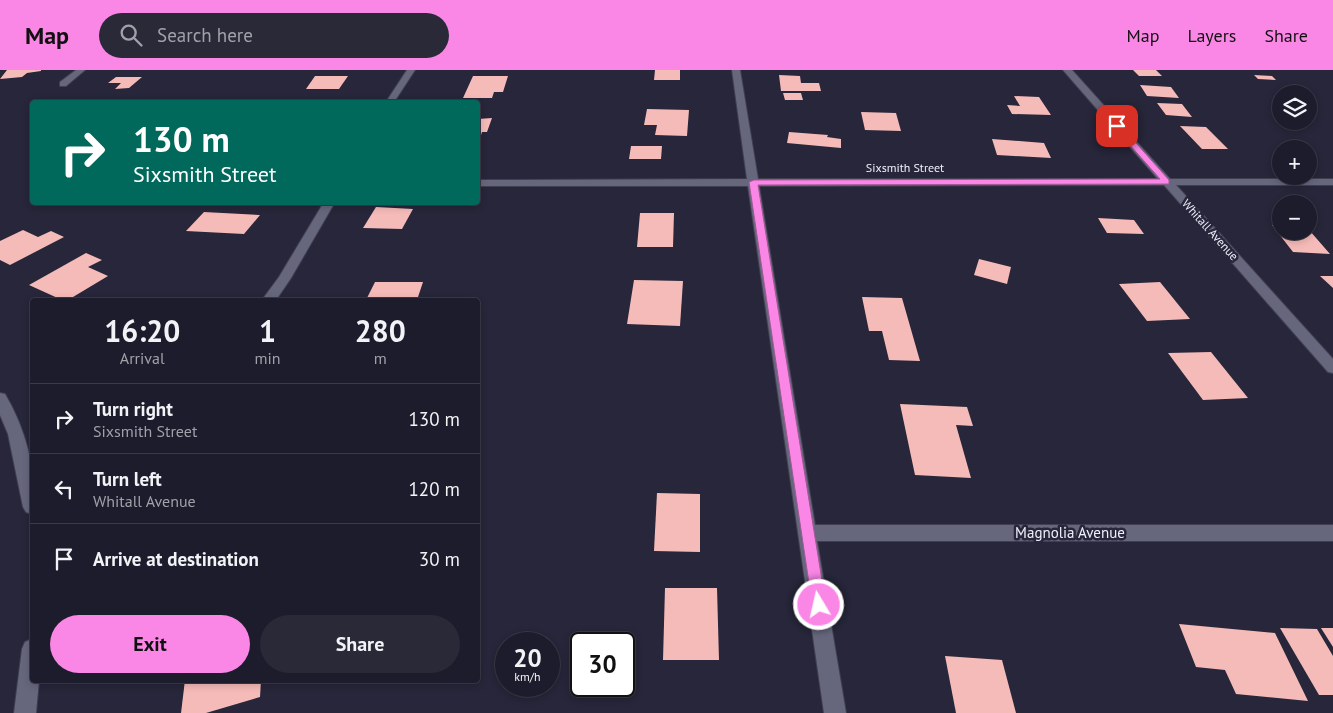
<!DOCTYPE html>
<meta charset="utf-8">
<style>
:root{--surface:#1d1c2c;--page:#2a2938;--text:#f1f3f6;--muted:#a0a1a9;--line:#3b3a48;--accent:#fa87e6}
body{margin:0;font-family:"PT Sans",sans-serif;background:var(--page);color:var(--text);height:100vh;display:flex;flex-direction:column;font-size:19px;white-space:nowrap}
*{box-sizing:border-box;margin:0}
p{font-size:16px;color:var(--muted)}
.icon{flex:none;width:28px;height:28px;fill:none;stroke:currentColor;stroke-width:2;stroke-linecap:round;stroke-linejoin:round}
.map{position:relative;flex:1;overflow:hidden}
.sheet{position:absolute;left:30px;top:228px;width:450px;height:385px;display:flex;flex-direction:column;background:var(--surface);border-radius:5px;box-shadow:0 2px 8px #0003,0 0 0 1px var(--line)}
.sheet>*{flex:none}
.hud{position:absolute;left:30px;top:30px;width:450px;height:105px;border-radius:5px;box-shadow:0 2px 8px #0003,0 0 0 1px var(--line);background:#00695c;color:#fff;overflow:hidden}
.fabs{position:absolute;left:1272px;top:15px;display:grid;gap:10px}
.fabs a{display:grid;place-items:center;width:45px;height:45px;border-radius:50%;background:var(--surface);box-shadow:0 2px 8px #0003,0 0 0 1px var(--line);font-size:25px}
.speed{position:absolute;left:495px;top:562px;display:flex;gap:10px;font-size:25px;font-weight:700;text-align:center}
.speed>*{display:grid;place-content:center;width:65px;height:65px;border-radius:50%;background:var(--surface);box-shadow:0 2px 8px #0003,0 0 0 1px var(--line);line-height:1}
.speed small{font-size:12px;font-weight:400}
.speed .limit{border:2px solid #111;border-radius:8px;background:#fff;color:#111}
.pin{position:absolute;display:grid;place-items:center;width:42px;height:42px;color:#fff;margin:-21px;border-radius:10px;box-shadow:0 2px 8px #0006}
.me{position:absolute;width:55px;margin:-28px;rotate:351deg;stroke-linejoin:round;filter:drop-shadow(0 0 4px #0008)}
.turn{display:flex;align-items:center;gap:18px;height:105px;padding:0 20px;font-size:22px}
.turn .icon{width:65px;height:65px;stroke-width:2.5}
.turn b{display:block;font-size:35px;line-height:42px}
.eta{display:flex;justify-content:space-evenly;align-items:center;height:85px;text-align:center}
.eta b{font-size:30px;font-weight:800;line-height:35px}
.cta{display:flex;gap:10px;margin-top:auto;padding:10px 20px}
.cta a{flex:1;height:58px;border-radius:30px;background:var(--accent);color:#111;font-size:20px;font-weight:800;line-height:58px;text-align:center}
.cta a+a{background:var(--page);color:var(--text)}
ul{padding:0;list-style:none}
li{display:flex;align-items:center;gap:15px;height:70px;padding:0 20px;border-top:1px solid var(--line)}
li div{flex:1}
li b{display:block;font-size:19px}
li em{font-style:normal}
header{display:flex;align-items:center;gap:30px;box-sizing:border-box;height:70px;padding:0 25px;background:var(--accent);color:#111}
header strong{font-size:24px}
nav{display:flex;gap:28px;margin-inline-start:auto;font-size:18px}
.search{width:350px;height:45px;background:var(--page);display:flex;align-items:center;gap:12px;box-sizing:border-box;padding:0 18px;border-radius:28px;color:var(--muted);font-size:19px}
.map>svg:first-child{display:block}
.building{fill:#f5bbb8}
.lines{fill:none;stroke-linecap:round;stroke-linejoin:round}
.minor-casing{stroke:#414051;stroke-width:2}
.minor{fill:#66667d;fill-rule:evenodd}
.route{fill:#fa87e6;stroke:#a25896}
.labels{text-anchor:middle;stroke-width:5;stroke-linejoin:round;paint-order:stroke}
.far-street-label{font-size:12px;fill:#eff0fd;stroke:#27263a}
.street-label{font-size:15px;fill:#eff0fd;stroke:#27263a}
</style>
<header>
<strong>Map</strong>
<div class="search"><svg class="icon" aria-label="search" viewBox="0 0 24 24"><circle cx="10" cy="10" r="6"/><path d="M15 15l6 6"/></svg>Search here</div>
<nav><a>Map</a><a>Layers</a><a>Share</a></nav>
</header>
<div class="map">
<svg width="1333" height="643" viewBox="0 0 1333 643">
<rect width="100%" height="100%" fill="#27263a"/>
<!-- building -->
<g class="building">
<path d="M7,0H41V1L27,3L22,7L0,9Z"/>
<path d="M655,0H680V10H654Z"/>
<path d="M1133,0H1156L1162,6H1139Z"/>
<path d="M779,5L800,6L801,13H819L821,21H781Z"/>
<path d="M1254,5L1272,6L1276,10L1258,9Z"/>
<path d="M315,6H348L339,19H306Z"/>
<path d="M473,6H508L503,22H494L492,28H463Z"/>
<path d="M116,7H142L129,18L115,19L121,13H108Z"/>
<path d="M1140,15L1171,17L1179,28L1147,26Z"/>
<path d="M783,23H801L803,30H785Z"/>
<path d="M1014,26L1039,27L1051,45L1012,44L1007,35L1020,36Z"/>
<path d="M1157,33L1182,34L1192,47L1166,45Z"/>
<path d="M647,39L689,40L687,66L655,65L657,55H644Z"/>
<path d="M861,42L896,43L901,61L865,60Z"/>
<path d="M492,48L487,62H482L478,74V49Z"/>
<path d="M1180,56L1206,57L1228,79H1202Z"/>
<path d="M789,62L828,65L827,67L841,69V78L787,73Z"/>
<path d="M992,69L1044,73L1051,88L997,85Z"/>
<path d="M631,76H662L661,89H629Z"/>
<path d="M376,137L413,139L402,159L363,158Z"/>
<path d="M204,142L260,145L244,164L186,161Z"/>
<path d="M640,143H674L673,177H637Z"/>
<path d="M1098,148L1134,150L1144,164L1107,163Z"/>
<path d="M1272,155L1281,156V161H1310L1330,184L1293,182Z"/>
<path d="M23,160L38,167L51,161L64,167L10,195L0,190V171Z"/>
<path d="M86,183L102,190L88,197L108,206L68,230H62L29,215Z"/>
<path d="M979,189L1011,197L1007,214L974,205Z"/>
<path d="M1320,206H1333V218Z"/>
<path d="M634,210L683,211L680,256L627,254Z"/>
<path d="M375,212H423L418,227H402L401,230H366Z"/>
<path d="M1160,212L1190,249L1147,251L1119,214Z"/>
<path d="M862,227L902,228L920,291L889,290L882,261H869Z"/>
<path d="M1211,282L1248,328L1203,330L1168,283Z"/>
<path d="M900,334L967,337L973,356L956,355L971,408L915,405Z"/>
<path d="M657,423L700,424V482L654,481Z"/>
<path d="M665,518H717L719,590H663Z"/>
<path d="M1179,554L1275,563L1308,631L1236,624L1225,600L1196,597Z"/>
<path d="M1280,558L1317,559L1333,586V625H1319Z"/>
<path d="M1321,558H1333V577Z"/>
<path d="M945,586L1002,590L1016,643H956Z"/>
<path d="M185,610H261L260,627L206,643H181Z"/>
</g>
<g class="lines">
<defs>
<g id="minor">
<path d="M76,0H85L66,16H60V12Z"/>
<path d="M407,0H415L394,32H386Z"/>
<path d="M732,0H740L758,109H1158L1063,0H1072L1170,109H1333V115H1176L1333,289V303L1328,302L1164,115L759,116L815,455H1333V471H817L846,643H824L748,116H478V110L747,109Z"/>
<path d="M324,132H335L291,208L276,230H262L279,207Z"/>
<path d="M0,323L5,324C26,360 38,403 32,444L26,442L23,437L8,364L0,345Z"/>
<path d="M32,569V610H39L36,643H14L22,579L25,572Z"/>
</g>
</defs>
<!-- minor casing -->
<use href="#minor" class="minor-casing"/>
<!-- minor -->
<use href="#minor" class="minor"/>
</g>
<!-- route -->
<path class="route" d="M1114,54H1119L1169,110V114L758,115L826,535L824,540L819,542L813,540L749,112L754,110L1160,109L1114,57Z"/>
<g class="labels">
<!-- far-street labels -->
<g class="far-street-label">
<text x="905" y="102">Sixsmith Street</text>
<text transform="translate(1210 160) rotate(48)" y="4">Whitall Avenue</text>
</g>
<!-- street labels -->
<g class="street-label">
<text x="1070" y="468">Magnolia Avenue</text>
</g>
</g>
</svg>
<div class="fabs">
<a><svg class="icon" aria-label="layers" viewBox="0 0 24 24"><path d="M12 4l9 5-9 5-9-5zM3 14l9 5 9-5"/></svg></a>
<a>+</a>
<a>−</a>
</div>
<div class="speed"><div>20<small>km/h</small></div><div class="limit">30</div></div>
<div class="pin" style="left:1117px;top:56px;background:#d93025"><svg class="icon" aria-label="arrive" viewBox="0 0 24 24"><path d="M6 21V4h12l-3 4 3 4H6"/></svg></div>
<svg class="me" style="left:819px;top:535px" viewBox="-20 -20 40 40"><circle r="17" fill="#fa87e6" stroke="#fff" stroke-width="3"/><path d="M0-11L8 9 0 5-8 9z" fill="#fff"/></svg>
<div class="hud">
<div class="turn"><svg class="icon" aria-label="right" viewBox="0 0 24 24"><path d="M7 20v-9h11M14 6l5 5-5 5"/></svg><div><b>130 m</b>Sixsmith Street</div></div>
</div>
<section class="sheet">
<div class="eta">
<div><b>16:20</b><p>Arrival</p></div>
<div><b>1</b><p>min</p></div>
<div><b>280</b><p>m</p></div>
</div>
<ul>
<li><svg class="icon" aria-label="right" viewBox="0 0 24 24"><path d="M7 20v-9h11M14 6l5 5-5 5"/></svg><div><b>Turn right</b><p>Sixsmith Street</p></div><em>130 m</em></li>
<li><svg class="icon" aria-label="left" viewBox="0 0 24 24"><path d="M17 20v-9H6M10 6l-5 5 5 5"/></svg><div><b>Turn left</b><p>Whitall Avenue</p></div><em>120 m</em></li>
<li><svg class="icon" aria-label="arrive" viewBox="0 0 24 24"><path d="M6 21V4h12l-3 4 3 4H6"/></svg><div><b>Arrive at destination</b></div><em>30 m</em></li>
</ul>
<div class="cta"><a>Exit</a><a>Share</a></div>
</section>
</div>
